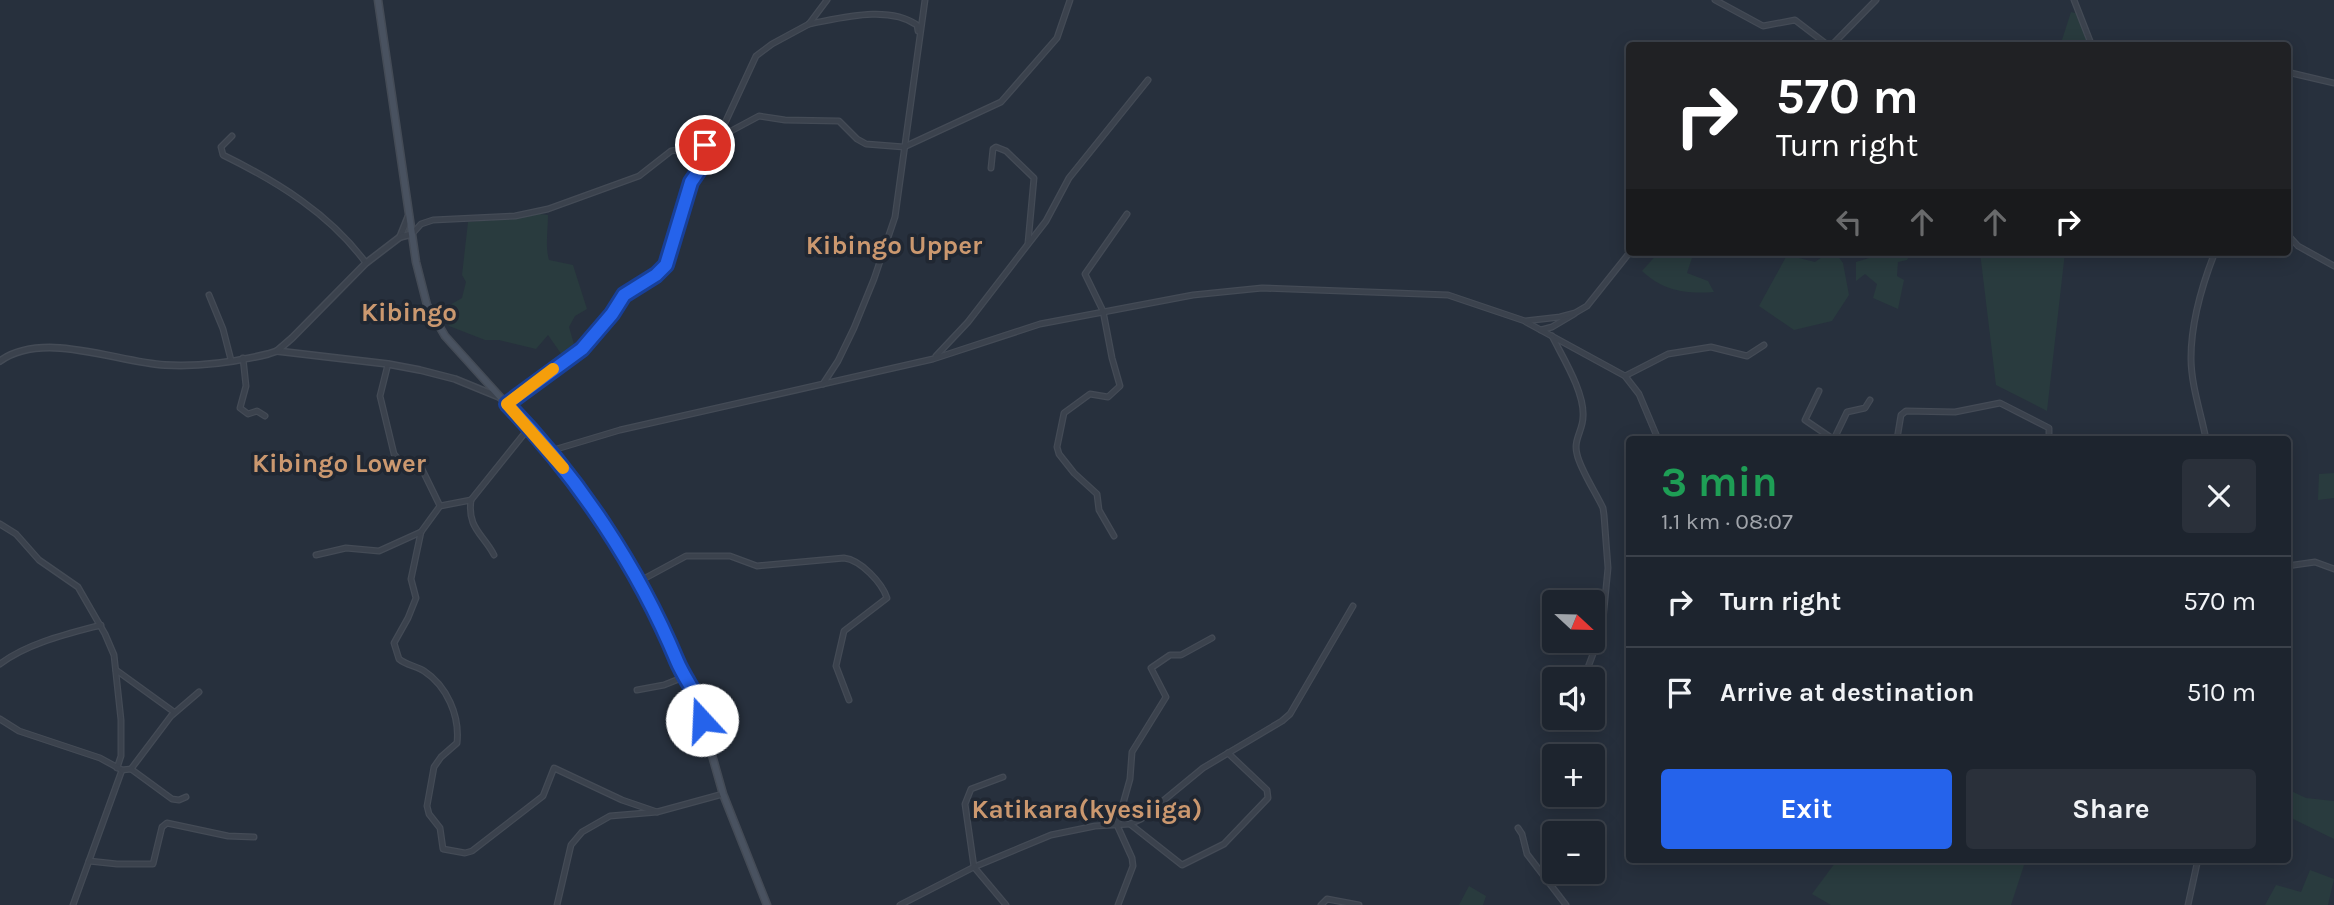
<!DOCTYPE html>
<meta charset="utf-8">
<style>
:root{--surface:#1d242e;--page:#2a303a;--text:#f1f3f6;--muted:#a0a4aa;--line:#3b414a;--accent:#2563eb}
body{margin:0;font-family:Karla,sans-serif;background:var(--page);color:var(--text);height:100vh;display:flex;flex-direction:column;font-size:26px;white-space:nowrap}
*{box-sizing:border-box;margin:0}
p{font-size:23px;color:var(--muted)}
.icon{flex:none;width:38px;height:38px;fill:none;stroke:currentColor;stroke-width:2;stroke-linecap:round;stroke-linejoin:round}
.map{position:relative;flex:1;overflow:hidden}
.sheet{position:absolute;left:1626px;top:436px;width:665px;height:427px;display:flex;flex-direction:column;background:var(--surface);border-radius:7px;box-shadow:0 4px 18px #0003,0 0 0 2px var(--line)}
.sheet>*{flex:none}
.guide{position:absolute;left:1626px;top:42px;width:665px;height:214px;border-radius:7px;box-shadow:0 4px 18px #0003,0 0 0 2px var(--line);background:#202124;color:#fff;overflow:hidden}
.needle{width:46px;rotate:112deg}
.fabs{position:absolute;left:1542px;top:590px;display:grid;gap:14px}
.fabs a{display:grid;place-items:center;width:63px;height:63px;border-radius:7px;background:var(--surface);box-shadow:0 4px 18px #0003,0 0 0 2px var(--line);font-size:35px}
.pin{position:absolute;display:grid;place-items:center;width:60px;height:60px;color:#fff;margin:-30px;border:4px solid #fff;border-radius:50%;box-shadow:0 2px 7px #0007}
.me{position:absolute;width:77px;margin:-38px;rotate:340deg;stroke-linejoin:round;filter:drop-shadow(0 0 5px #0008)}
.turn{display:flex;align-items:center;gap:24px;height:147px;padding:0 35px;font-size:32px}
.turn .icon{width:91px;height:91px;stroke-width:2.5}
.turn b{display:block;font-size:49px;line-height:60px}
.lanes{display:flex;align-items:center;height:66px;padding:0 35px;background:#0003;justify-content:center;gap:35px;direction:ltr}
.lanes .off{opacity:.35}
.round{display:grid;place-items:center;flex:none;width:74px;height:74px;border-radius:7px;background:var(--page)}
.summary{display:flex;align-items:center;justify-content:space-between;height:119px;padding:0 35px}
h1{font-size:42px;font-weight:700;line-height:52px;color:#1e9e55}
.primary-button{display:flex;gap:14px;margin-top:auto;padding:14px 35px}
.primary-button a{flex:1;height:80px;border-radius:7px;background:var(--accent);color:#fff;font-size:28px;font-weight:700;line-height:80px;text-align:center}
.primary-button a+a{background:var(--page);color:var(--text)}
ul{padding:0;list-style:none}
li{display:flex;align-items:center;gap:21px;height:91px;padding:0 35px;border-top:2px solid var(--line)}
li div{flex:1}
li b{display:block;font-size:26px}
li em{font-style:normal}
.map>svg:first-child{display:block}
.green{fill:#293b3e}
.lines{fill:none;stroke-linecap:round;stroke-linejoin:round}
.minor-casing{stroke:#444b56;stroke-width:7}
.tertiary-casing{stroke:#444b56;stroke-width:8}
.secondary-casing{stroke:#444b56;stroke-width:9}
.minor{stroke:#3b424d;stroke-width:4.5}
.tertiary{stroke:#3b424d;stroke-width:5}
.secondary{stroke:#495260;stroke-width:6}
.route-casing{stroke:#184099;stroke-width:18}
.route{stroke:#2563eb;stroke-width:12}
.slow{stroke:#f59e0b;stroke-width:12}
.labels{text-anchor:middle;stroke-width:7;stroke-linejoin:round;paint-order:stroke}
.quarter-label{font-size:26px;font-weight:bold;fill:#cb986f;stroke:#202732}
</style>
<div class="map">
<svg width="2334" height="905" viewBox="0 0 2334 905">
<rect width="100%" height="100%" fill="#27303d"/>
<!-- green -->
<g class="green">
<path d="M2071,12L2079,14L2092,45L2060,46Z"/>
<path d="M533,213L548,215C548,230 545,246 549,260L573,265L587,309L575,316L569,327L576,351L562,355L548,335L536,349L499,340H485L449,326L441,310L462,298L466,282L462,275L468,222C490,219 511,221 533,213Z"/>
<path d="M1659,252H1694L1687,273L1708,281L1714,292C1685,294 1664,291 1642,271Z"/>
<path d="M1829,252H1835L1843,263L1849,295L1832,321L1794,330L1759,306L1787,255L1815,262Z"/>
<path d="M1871,252H1912L1907,260L1898,262L1897,276L1904,280L1898,309L1873,298L1877,284L1865,274L1856,281V262L1869,258Z"/>
<path d="M1980,252H2065L2047,411L1996,385Z"/>
<path d="M2334,473V498L2318,500L2319,474Z"/>
<path d="M2287,789L2306,798L2334,801V839L2287,816Z"/>
<path d="M1838,859H2026L2011,905H1831L1812,894Z"/>
<path d="M2310,870L2334,879L2328,905H2265L2276,885L2301,892Z"/>
<path d="M1469,886L1486,896L1483,905H1459Z"/>
</g>
<g class="lines">
<defs>
<g id="minor">
<path d="M1715,0L1763,26L1795,20L1829,46"/>
<path d="M2074,0L2092,46"/>
<path d="M809,24C842,18 888,5 917,25L918,31"/>
<path d="M1831,46L1876,0"/>
<path d="M2287,72L2334,83"/>
<path d="M232,136L221,147L223,155C278,182 330,214 366,263"/>
<path d="M718,138L759,116L785,120L839,121L857,139L866,144L904,147L1001,102L1057,38L1070,0"/>
<path d="M991,168L993,149L996,147L1006,151L1034,178L1028,243"/>
<path d="M412,234L421,224L433,220L515,216L548,209L639,176L671,151L705,145L718,138L756,56L772,44L809,24L827,0"/>
<path d="M2287,234L2298,246L2334,266"/>
<path d="M209,295L223,329L231,360"/>
<path d="M1526,322L1625,376L1639,394L1658,439"/>
<path d="M1541,330L1552,327L1574,314"/>
<path d="M1552,336C1563,358 1585,393 1583,417C1583,430 1573,440 1577,454C1580,469 1596,493 1603,508L1604,515L1608,568L1601,640L1593,654L1587,670"/>
<path d="M936,356L968,322L1046,221L1069,178L1148,80"/>
<path d="M243,358L246,386L240,408L248,414L257,411L265,416"/>
<path d="M388,364L380,396L394,454L398,459L421,467L440,506"/>
<path d="M1625,376L1668,354L1711,347L1747,356L1764,345"/>
<path d="M823,384L838,361L854,328L874,279L895,217L925,0"/>
<path d="M1819,391L1805,420L1833,439"/>
<path d="M507,404L576,354L605,322L624,295L656,275L666,265L691,182L701,166L705,145"/>
<path d="M1834,439L1847,412L1865,408L1870,400"/>
<path d="M1897,439L1901,415L1906,411L1955,412L2000,403L2049,428V439"/>
<path d="M2206,439C2201,413 2191,385 2191,358C2191,323 2202,285 2215,252"/>
<path d="M550,451L620,430L933,359L1040,324L1193,295L1262,288L1448,295L1525,321L1560,317L1575,313L1587,306L1630,252"/>
<path d="M471,500L440,506L421,532L411,579L416,598L408,618L394,643L399,659C406,665 416,666 424,671C447,686 460,716 457,743L441,757L434,767L427,806L429,814L440,828L443,849L465,853L472,851L543,796L554,768L622,800L657,812"/>
<path d="M0,524L16,534L39,560L78,587L105,634L114,655L121,720V756L117,768"/>
<path d="M1114,536L1099,510L1097,494L1074,473L1059,454L1057,447L1064,413L1090,394L1108,397L1120,386L1112,358L1103,311L1085,274L1127,214"/>
<path d="M316,555L346,548L379,551L421,532"/>
<path d="M494,555C483,534 467,528 471,500L528,429"/>
<path d="M2287,566L2315,562L2334,569"/>
<path d="M638,582L686,556H730L757,566L844,558C861,560 882,583 887,598L844,631L836,666L849,700"/>
<path d="M0,664C28,643 67,634 101,625"/>
<path d="M116,670L174,712"/>
<path d="M637,690L664,685L684,677"/>
<path d="M0,719L19,731L100,758L122,770L73,905"/>
<path d="M131,769L171,716L199,692"/>
<path d="M122,770L131,769L172,799L179,800L186,797"/>
<path d="M1003,777L971,789L965,804L974,867L1006,905"/>
<path d="M1130,824L1182,865L1224,844L1268,798L1267,790L1228,753"/>
<path d="M1518,828L1522,834L1527,854L1566,905"/>
<path d="M89,861L117,864H153L162,827L167,823L228,836L254,837"/>
<path d="M557,905L571,845L582,832L610,816L657,812L723,794"/>
<path d="M900,905L974,867L1051,835L1095,826L1130,824L1141,819L1203,768L1282,721L1290,714L1353,606"/>
<path d="M1118,905L1133,866L1132,858L1117,825L1130,779L1132,752L1166,697L1151,668L1170,655H1181L1212,638"/>
<path d="M1321,905L1327,899L1359,905"/>
<path d="M2188,905L2198,859"/>
</g>
<g id="tertiary">
<path d="M400,237L408,217"/>
<path d="M277,351L388,364L420,370L455,379L499,397"/>
<path d="M0,361C44,330 116,362 165,365C198,367 235,362 268,354L277,351L292,338L366,263L400,237L412,234"/>
</g>
<path id="secondary" d="M378,0L416,262L427,305L445,336L549,451L585,498L627,561L658,619L695,695L723,794L767,905"/>
</defs>
<!-- minor casing -->
<use href="#minor" class="minor-casing"/>
<!-- tertiary casing -->
<use href="#tertiary" class="tertiary-casing"/>
<!-- secondary casing -->
<use href="#secondary" class="secondary-casing"/>
<!-- minor -->
<use href="#minor" class="minor"/>
<!-- tertiary -->
<use href="#tertiary" class="tertiary"/>
<!-- secondary -->
<use href="#secondary" class="secondary"/>
</g>
<g class="lines">
<defs>
<path id="route" d="M702,720C700,712 698,702 695,694C689,683 682,673 677,661C638,567 578,477 507,404L582,349L612,314L624,295L656,275L666,265L691,182L702,166L705,145"/>
</defs>
<!-- route casing -->
<use href="#route" class="route-casing"/>
<!-- route -->
<use href="#route" class="route"/>
<!-- slow -->
<path class="slow" d="M553,369L507,404L563,468"/>
</g>
<g class="labels">
<!-- quarter labels -->
<g class="quarter-label">
<text x="894" y="254">Kibingo Upper</text>
<text x="409" y="321">Kibingo</text>
<text x="339" y="472">Kibingo Lower</text>
<text x="1087" y="818">Katikara(kyesiiga)</text>
</g>
</g>
</svg>
<div class="fabs">
<a><svg class="needle" viewBox="-14 -14 28 28"><path d="M0-13l5 13h-10z" fill="#e53935"/><path d="M0 13l5-13h-10z" fill="#a0a4aa"/></svg></a>
<a><svg class="icon" aria-label="sound" viewBox="0 0 24 24"><path d="M4 9h4l5-4v14l-5-4H4zM17 9q2 3 0 6"/></svg></a>
<a>+</a>
<a>−</a>
</div>
<div class="pin" style="left:705px;top:145px;background:#d93025"><svg class="icon" aria-label="arrive" viewBox="0 0 24 24"><path d="M6 21V4h12l-3 4 3 4H6"/></svg></div>
<svg class="me" style="left:702px;top:720px" viewBox="-20 -20 40 40"><circle r="19" fill="#fff"/><path d="M0-13L10 11 0 6-10 11z" fill="#2563eb"/></svg>
<div class="guide">
<div class="turn"><svg class="icon" aria-label="right" viewBox="0 0 24 24"><path d="M7 20v-9h11M14 6l5 5-5 5"/></svg><div><b>570 m</b>Turn right</div></div>
<div class="lanes"><svg class="icon off" aria-label="left" viewBox="0 0 24 24"><path d="M17 20v-9H6M10 6l-5 5 5 5"/></svg><svg class="icon off" aria-label="ahead" viewBox="0 0 24 24"><path d="M12 20V5M6 11l6-6 6 6"/></svg><svg class="icon off" aria-label="ahead" viewBox="0 0 24 24"><path d="M12 20V5M6 11l6-6 6 6"/></svg><svg class="icon" aria-label="right" viewBox="0 0 24 24"><path d="M7 20v-9h11M14 6l5 5-5 5"/></svg></div>
</div>
<section class="sheet">
<div class="summary"><div><h1>3 min</h1><p>1.1 km · 08:07</p></div><a class="round"><svg class="icon" aria-label="close" viewBox="0 0 24 24"><path d="M6 6l12 12M18 6L6 18"/></svg></a></div>
<ul>
<li><svg class="icon" aria-label="right" viewBox="0 0 24 24"><path d="M7 20v-9h11M14 6l5 5-5 5"/></svg><div><b>Turn right</b></div><em>570 m</em></li>
<li><svg class="icon" aria-label="arrive" viewBox="0 0 24 24"><path d="M6 21V4h12l-3 4 3 4H6"/></svg><div><b>Arrive at destination</b></div><em>510 m</em></li>
</ul>
<div class="primary-button"><a>Exit</a><a>Share</a></div>
</section>
</div>
